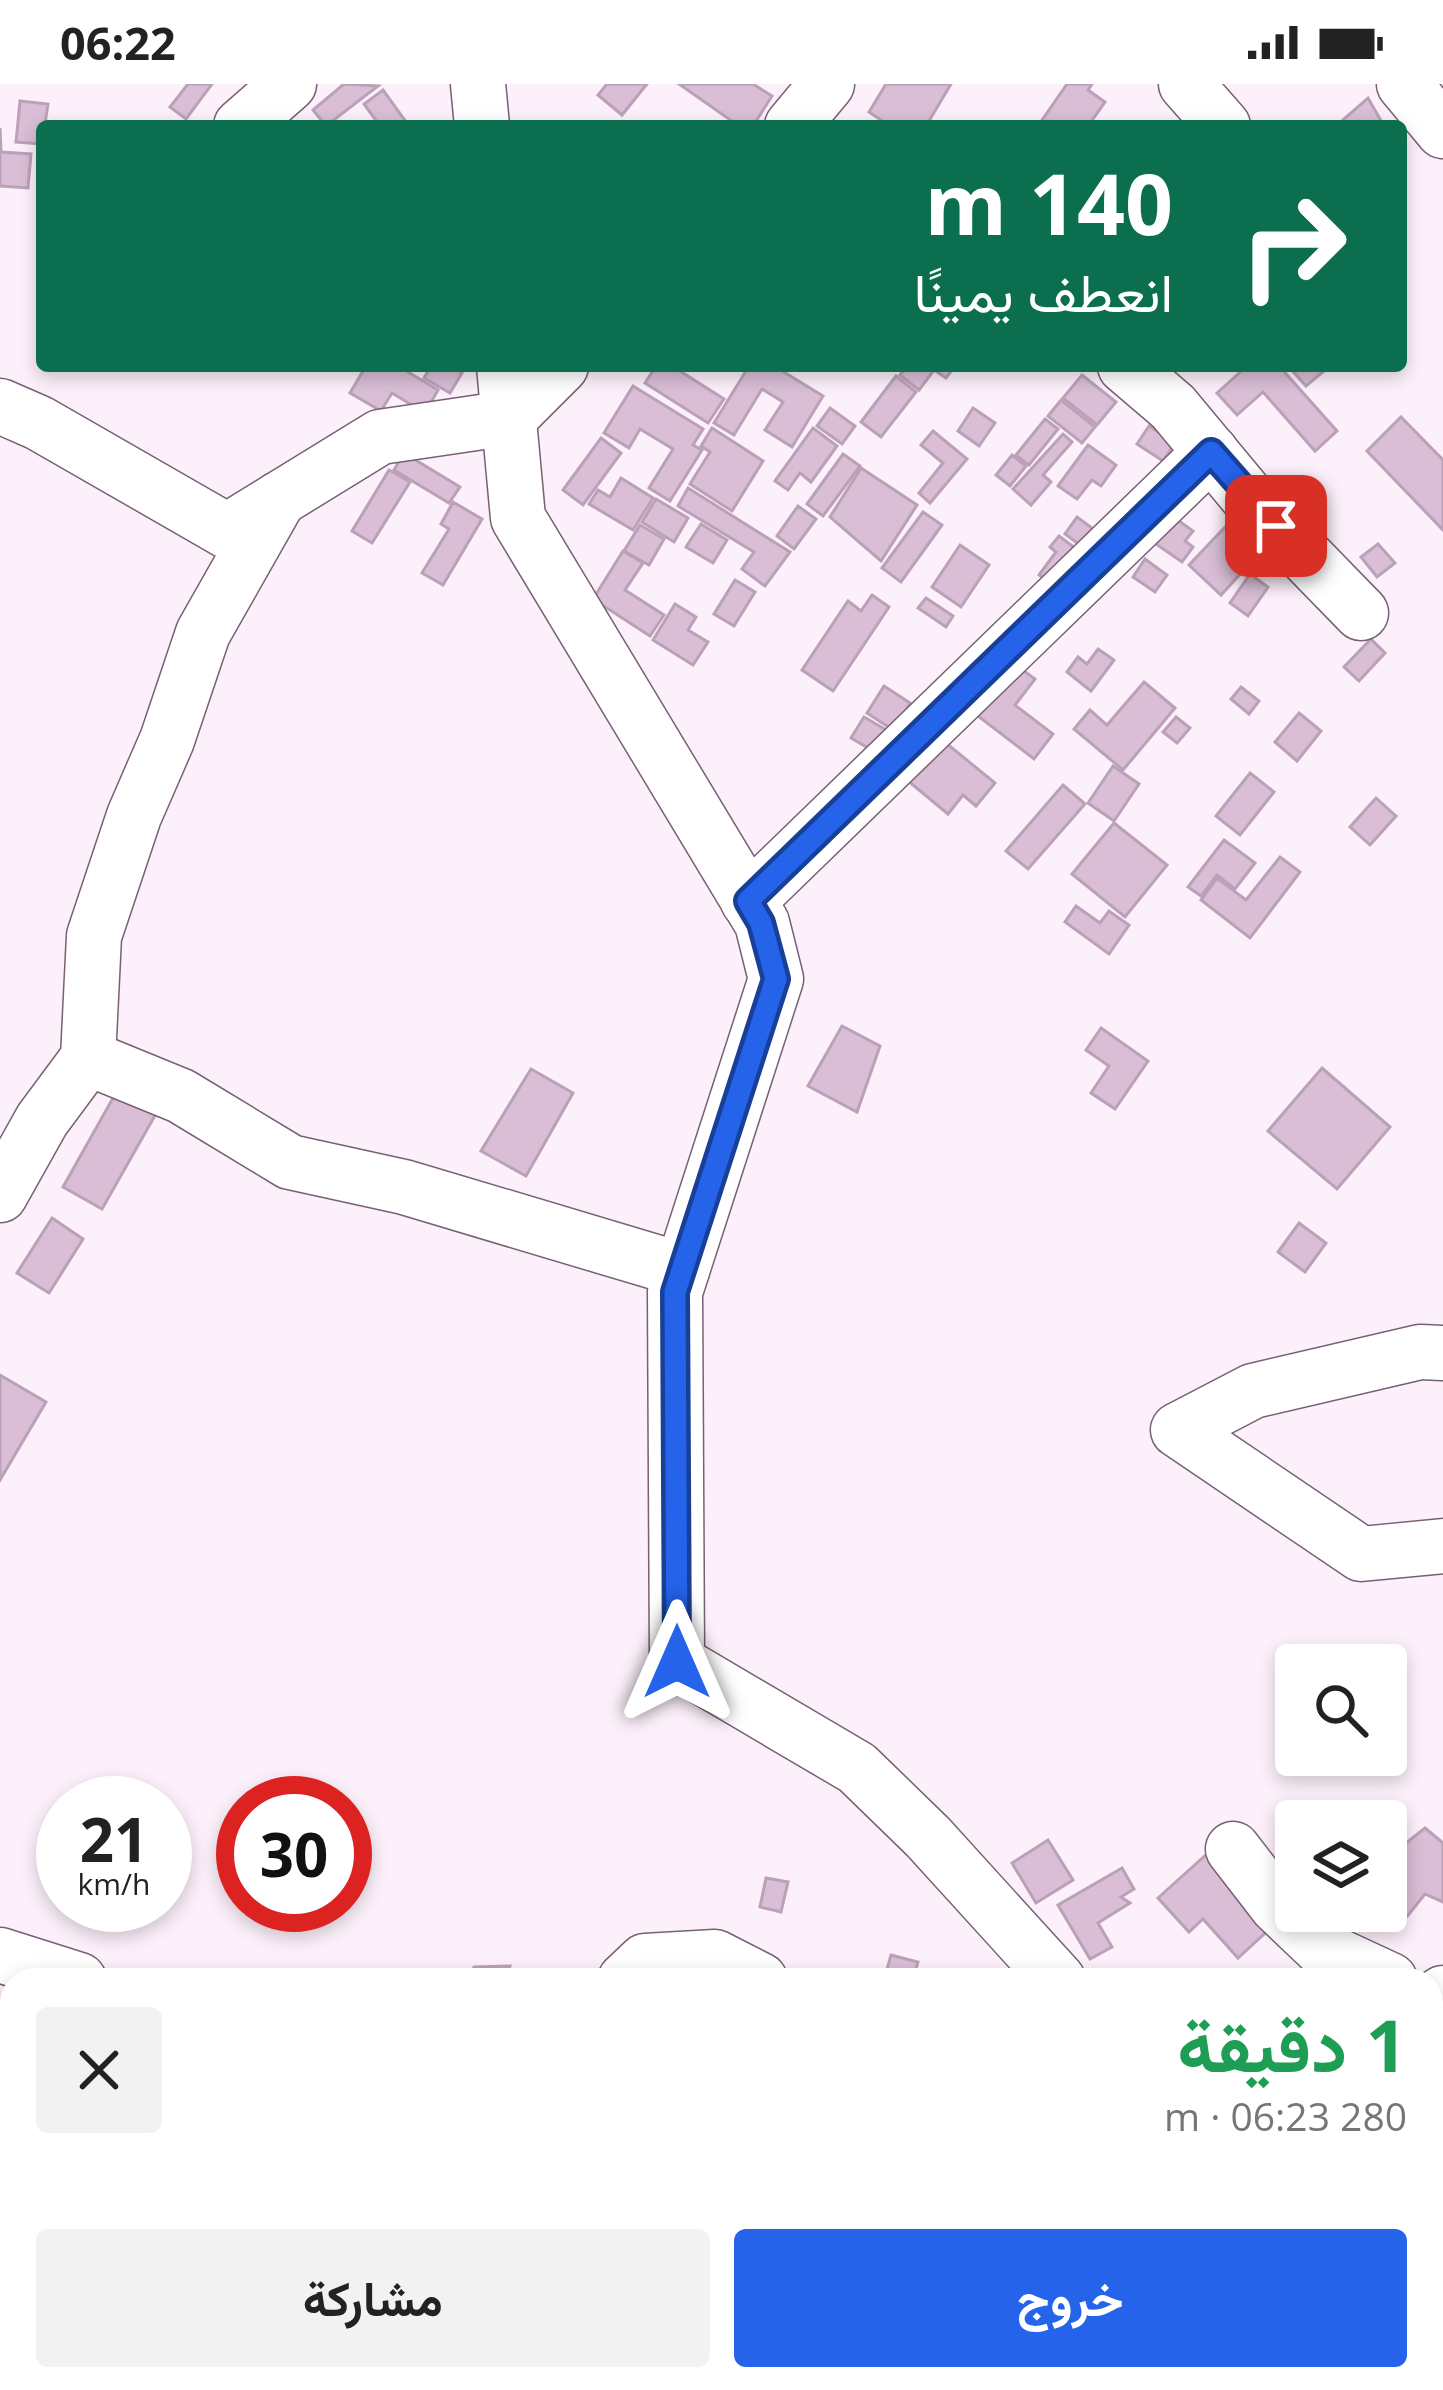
<!DOCTYPE html>
<html lang="ar">
<meta charset="utf-8">
<style>
:root{--surface:#fff;--page:#f2f2f2;--text:#222;--muted:#767676;--accent:#2563eb}
body{margin:0;font-family:"Open Sans",Vazirmatn,sans-serif;background:var(--page);color:var(--text);direction:rtl;height:100vh;display:flex;flex-direction:column;font-size:45px;white-space:nowrap}
*{box-sizing:border-box;margin:0}
p{font-size:39px;color:var(--muted)}
.icon{flex:none;width:66px;height:66px;fill:none;stroke:currentColor;stroke-width:2;stroke-linecap:round;stroke-linejoin:round}
.map{position:relative;flex:1;overflow:hidden;direction:ltr}
.sheet{position:absolute;left:0px;top:1884px;width:1443px;height:423px;display:flex;flex-direction:column;background:var(--surface);border-radius:36px 36px 0 0;box-shadow:0 6px 18px #0003;direction:rtl}
.sheet>*{flex:none}
.top-card{position:absolute;left:36px;top:36px;width:1371px;height:252px;border-radius:12px;box-shadow:0 6px 18px #0003;direction:rtl;background:#0b6e4f;color:#fff;overflow:hidden}
.tools{position:absolute;left:1275px;top:1560px;display:grid;gap:24px}
.tools a{display:grid;place-items:center;width:132px;height:132px;border-radius:12px;background:var(--surface);box-shadow:0 6px 18px #0003;font-size:60px}
.speed{position:absolute;left:36px;top:1692px;display:flex;gap:24px;font-size:60px;font-weight:700;text-align:center}
.speed>*{display:grid;place-content:center;width:156px;height:156px;border-radius:50%;background:var(--surface);box-shadow:0 6px 18px #0003;line-height:1}
.speed small{font-size:30px;font-weight:400}
.speed .limit{border:18px solid #d22;background:#fff;color:#111}
.pin{position:absolute;display:grid;place-items:center;width:102px;height:102px;color:#fff;margin:-51px;border-radius:24px;box-shadow:0 6px 18px #0006}
.me{position:absolute;width:132px;margin:-66px;rotate:0deg;stroke-linejoin:round;filter:drop-shadow(0 0 9px #0008)}
.turn{display:flex;align-items:center;gap:42px;height:252px;padding:0 36px;font-size:54px}
.turn .icon{width:156px;height:156px;stroke-width:2.5}
.turn b{display:block;font-size:84px;line-height:102px}
.round{display:grid;place-items:center;flex:none;width:126px;height:126px;border-radius:12px;background:var(--page)}
.summary{display:flex;align-items:center;justify-content:space-between;height:204px;padding:0 36px}
h1{font-size:72px;font-weight:700;line-height:90px;color:#1e9e55}
.action{display:flex;gap:24px;margin-top:auto;padding:24px 36px}
.action a{flex:1;height:138px;border-radius:12px;background:var(--accent);color:#fff;font-size:48px;font-weight:700;line-height:138px;text-align:center}
.action a+a{background:var(--page);color:var(--text)}
.status{display:flex;justify-content:space-between;align-items:center;height:84px;padding:0 60px;background:var(--surface);direction:ltr}
.status svg{height:33px;fill:currentColor}
.map>svg:first-child{display:block}
.building{fill:#d9bed6;stroke:#bba1b8;stroke-width:3}
.lines{fill:none;stroke-linecap:round;stroke-linejoin:round}
.minor-casing{stroke:#786075;stroke-width:57}
.minor{stroke:#fff;stroke-width:54}
.route-casing{stroke:#184099;stroke-width:30}
.route{stroke:#2563eb;stroke-width:21}
</style>
<div class="status"><b>06:22</b><svg viewBox="0 0 49 12"><path d="M0 12V9h3v3zM5 12V6h3v6zM10 12V3h3v9zM15 12V0h3v12zM26 1h20v11H26zM47 4h2v5h-2z"/></svg></div>
<div class="map">
<svg width="1443" height="2306" viewBox="0 0 1443 2306">
<rect width="100%" height="100%" fill="#fcf0fa"/>
<!-- building -->
<g class="building">
<path d="M188,0H212L186,35L170,23Z"/>
<path d="M344,0L378,2L326,42L313,26Z"/>
<path d="M607,0H647L622,31L598,11Z"/>
<path d="M679,0H753L772,12L753,42H739Z"/>
<path d="M886,0H951L926,42H890L869,28Z"/>
<path d="M1067,0H1092L1088,6L1105,18L1088,42H1038Z"/>
<path d="M383,6L409,42H380L364,20Z"/>
<path d="M1368,14L1384,42H1336Z"/>
<path d="M20,17L48,20L42,60L16,58Z"/>
<path d="M0,44L1,68L31,70L28,104L0,102Z"/>
<path d="M366,282H398L438,306L425,329L392,309L381,327L350,309Z"/>
<path d="M431,282H451L462,289L450,309L424,294Z"/>
<path d="M656,282H672L724,315L708,339L645,299Z"/>
<path d="M749,282H774L823,312L792,363L765,346L783,318L762,305L734,351L714,339Z"/>
<path d="M907,282H955L946,294L934,286L919,306L900,291Z"/>
<path d="M1247,282H1279L1337,347L1315,367L1263,308L1237,331L1217,309Z"/>
<path d="M1288,282H1320L1324,287L1306,302Z"/>
<path d="M1082,291L1116,318L1097,341L1063,314Z"/>
<path d="M896,292L916,308L881,353L861,338Z"/>
<path d="M633,302L703,345L693,361L702,366L670,417L649,404L673,365L640,345L629,364L604,349Z"/>
<path d="M1061,316L1095,343L1082,359L1048,332Z"/>
<path d="M830,324L855,342L842,360L817,342Z"/>
<path d="M973,324L995,339L979,362L958,347Z"/>
<path d="M1401,333L1443,376V446L1367,367Z"/>
<path d="M1045,335L1058,345L1029,381L1016,371Z"/>
<path d="M1149,342L1175,359L1163,377L1137,360Z"/>
<path d="M712,344L763,377L732,427L690,400L710,368L701,362Z"/>
<path d="M813,344L837,362L811,398L800,389L788,406L775,397Z"/>
<path d="M933,347L967,375L930,419L919,409L943,379L921,361Z"/>
<path d="M1063,350L1072,358L1043,391L1051,398L1031,421L1013,405Z"/>
<path d="M601,354L621,369L583,421L563,406Z"/>
<path d="M1088,361L1116,381L1101,402L1092,396L1077,415L1058,402Z"/>
<path d="M404,369L460,403L449,419L394,386Z"/>
<path d="M843,370L860,382L823,432L807,420Z"/>
<path d="M1012,371L1026,382L1010,402L996,391Z"/>
<path d="M861,384L917,421L881,477L830,433Z"/>
<path d="M389,386L410,398L372,459L352,447Z"/>
<path d="M621,394L653,414L633,446L589,420L598,406L610,413Z"/>
<path d="M688,404L790,468L765,502L742,485L754,468L678,422Z"/>
<path d="M656,415L688,434L674,458L642,438Z"/>
<path d="M453,418L482,435L443,501L422,489L449,445L441,440Z"/>
<path d="M798,422L816,435L794,465L777,452Z"/>
<path d="M923,428L942,441L901,498L882,484Z"/>
<path d="M1172,432L1193,447L1185,457L1193,463L1182,478L1153,458Z"/>
<path d="M1077,433L1096,447L1084,464L1065,450Z"/>
<path d="M701,440L727,456L713,479L686,463Z"/>
<path d="M640,441L664,455L649,481L624,467Z"/>
<path d="M1225,443L1242,459L1229,473L1243,487L1221,511L1189,481Z"/>
<path d="M1059,452L1075,464L1049,498L1039,491L1056,468L1050,463Z"/>
<path d="M1378,460L1395,479L1377,493L1361,473Z"/>
<path d="M960,461L989,481L961,523L932,503Z"/>
<path d="M623,467L643,479L625,506L664,531L650,552L593,515Z"/>
<path d="M1145,475L1167,491L1155,508L1133,493Z"/>
<path d="M1250,490L1268,503L1248,532L1230,519Z"/>
<path d="M735,496L755,508L734,542L714,530Z"/>
<path d="M872,511L889,523L833,607L802,586L848,517L861,527Z"/>
<path d="M926,514L953,532L946,543L918,524Z"/>
<path d="M675,520L696,533L688,546L708,558L693,581L653,556Z"/>
<path d="M1371,555L1385,569L1359,597L1344,583Z"/>
<path d="M1098,565L1114,576L1091,607L1067,588L1078,573L1087,580Z"/>
<path d="M1013,579L1035,595L1015,621L1053,650L1034,675L974,629Z"/>
<path d="M1144,598L1175,624L1123,686L1074,645L1090,626L1107,641Z"/>
<path d="M884,602L910,619L893,646L867,629Z"/>
<path d="M1241,603L1259,617L1249,630L1231,615Z"/>
<path d="M1299,629L1321,647L1297,677L1275,658Z"/>
<path d="M864,633L888,647L875,668L851,654Z"/>
<path d="M1176,633L1190,644L1177,659L1163,648Z"/>
<path d="M941,655L995,699L976,722L963,711L948,730L907,696Z"/>
<path d="M1113,682L1139,700L1114,737L1088,719Z"/>
<path d="M1250,689L1274,708L1240,751L1216,732Z"/>
<path d="M1063,701L1085,720L1028,785L1006,767Z"/>
<path d="M1376,714L1396,732L1370,761L1350,743Z"/>
<path d="M1114,739L1167,781L1125,833L1072,790Z"/>
<path d="M1224,756L1255,779L1235,805L1217,791L1201,812L1188,803Z"/>
<path d="M1280,773L1300,788L1250,854L1201,816L1217,794L1246,816Z"/>
<path d="M1076,822L1100,839L1109,827L1129,841L1109,870L1065,838Z"/>
<path d="M842,942L880,962L857,1028L808,1002Z"/>
<path d="M1101,944L1148,977L1115,1025L1091,1009L1109,982L1086,966Z"/>
<path d="M1322,984L1390,1043L1337,1105L1268,1047Z"/>
<path d="M531,985L573,1009L526,1092L481,1067Z"/>
<path d="M118,1005L157,1028L102,1125L63,1103Z"/>
<path d="M52,1134L83,1155L49,1209L17,1189Z"/>
<path d="M1299,1139L1326,1159L1305,1188L1278,1168Z"/>
<path d="M0,1291L46,1318L0,1396Z"/>
<path d="M1425,1744L1443,1759V1818L1425,1810L1397,1845L1380,1827H1386V1775Z"/>
<path d="M1048,1756L1073,1796L1036,1819L1012,1779Z"/>
<path d="M1209,1768L1275,1840L1238,1874L1203,1835L1189,1848L1158,1814Z"/>
<path d="M1122,1784L1134,1805L1121,1813L1130,1819L1098,1839L1112,1863L1090,1875L1058,1821Z"/>
<path d="M766,1794L788,1798L781,1828L760,1823Z"/>
<path d="M891,1871L918,1878L913,1896H884Z"/>
<path d="M510,1882L505,1896H470L474,1883Z"/>
<path d="M995,2295H1046L1033,2306H1006Z"/>
<path d="M1048,2295H1078L1089,2306H1037Z"/>
</g>
<g class="lines">
<defs>
<g id="minor">
<path d="M478,0L482,42"/>
<path d="M1186,0L1223,42"/>
<path d="M1404,0L1443,47"/>
<path d="M241,42L289,0"/>
<path d="M792,42L827,0"/>
<path d="M504,282L518,434L762,839L776,895L675,1208L677,1578L857,1684L928,1753L1058,1896"/>
<path d="M1125,282L1173,323L1247,412L1361,529"/>
<path d="M0,322L39,339L227,447L380,353L509,334L561,282"/>
<path d="M748,817L1211,368"/>
<path d="M88,974L181,1012L290,1078L404,1103L682,1186"/>
<path d="M0,1111L42,1036L88,974L94,852L134,732L167,656L203,549L279,415"/>
<path d="M1443,1269L1420,1268L1253,1307L1178,1346L1361,1470L1443,1462"/>
<path d="M1233,1765L1277,1822L1321,1864L1390,1896"/>
<path d="M0,1871L79,1896"/>
<path d="M625,1896L645,1877L715,1873L760,1896"/>
<path d="M1431,1917L1443,1909"/>
<path d="M1431,2288L1443,2286"/>
<path d="M1192,2295L1206,2306"/>
<path d="M1368,2295H1385"/>
<path d="M611,2306L617,2295"/>
</g>
</defs>
<!-- minor casing -->
<use href="#minor" class="minor-casing"/>
<!-- minor -->
<use href="#minor" class="minor"/>
</g>
<g class="lines">
<defs>
<path id="route" d="M677,1578L675,1208L776,895L761,839L748,817L1211,368L1276,442"/>
</defs>
<!-- route casing -->
<use href="#route" class="route-casing"/>
<!-- route -->
<use href="#route" class="route"/>
</g>
</svg>
<div class="tools">
<a><svg class="icon" aria-label="search" viewBox="0 0 24 24"><circle cx="10" cy="10" r="6"/><path d="M15 15l6 6"/></svg></a>
<a><svg class="icon" aria-label="layers" viewBox="0 0 24 24"><path d="M12 4l9 5-9 5-9-5zM3 14l9 5 9-5"/></svg></a>
</div>
<div class="speed"><div>21<small>km/h</small></div><div class="limit">30</div></div>
<div class="pin" style="left:1276px;top:442px;background:#d93025"><svg class="icon" aria-label="arrive" viewBox="0 0 24 24"><path d="M6 21V4h12l-3 4 3 4H6"/></svg></div>
<svg class="me" style="left:677px;top:1578px" viewBox="-20 -20 40 40"><path d="M0-17L14 15 0 8-14 15z" fill="#2563eb" stroke="#fff" stroke-width="4"/></svg>
<div class="top-card">
<div class="turn"><svg class="icon" aria-label="right" viewBox="0 0 24 24"><path d="M7 20v-9h11M14 6l5 5-5 5"/></svg><div><b>140 m</b>انعطف يمينًا</div></div>
</div>
<section class="sheet">
<div class="summary"><div><h1>1 دقيقة</h1><p>280 m · 06:23</p></div><a class="round"><svg class="icon" aria-label="close" viewBox="0 0 24 24"><path d="M6 6l12 12M18 6L6 18"/></svg></a></div>
<div class="action"><a>خروج</a><a>مشاركة</a></div>
</section>
</div>
